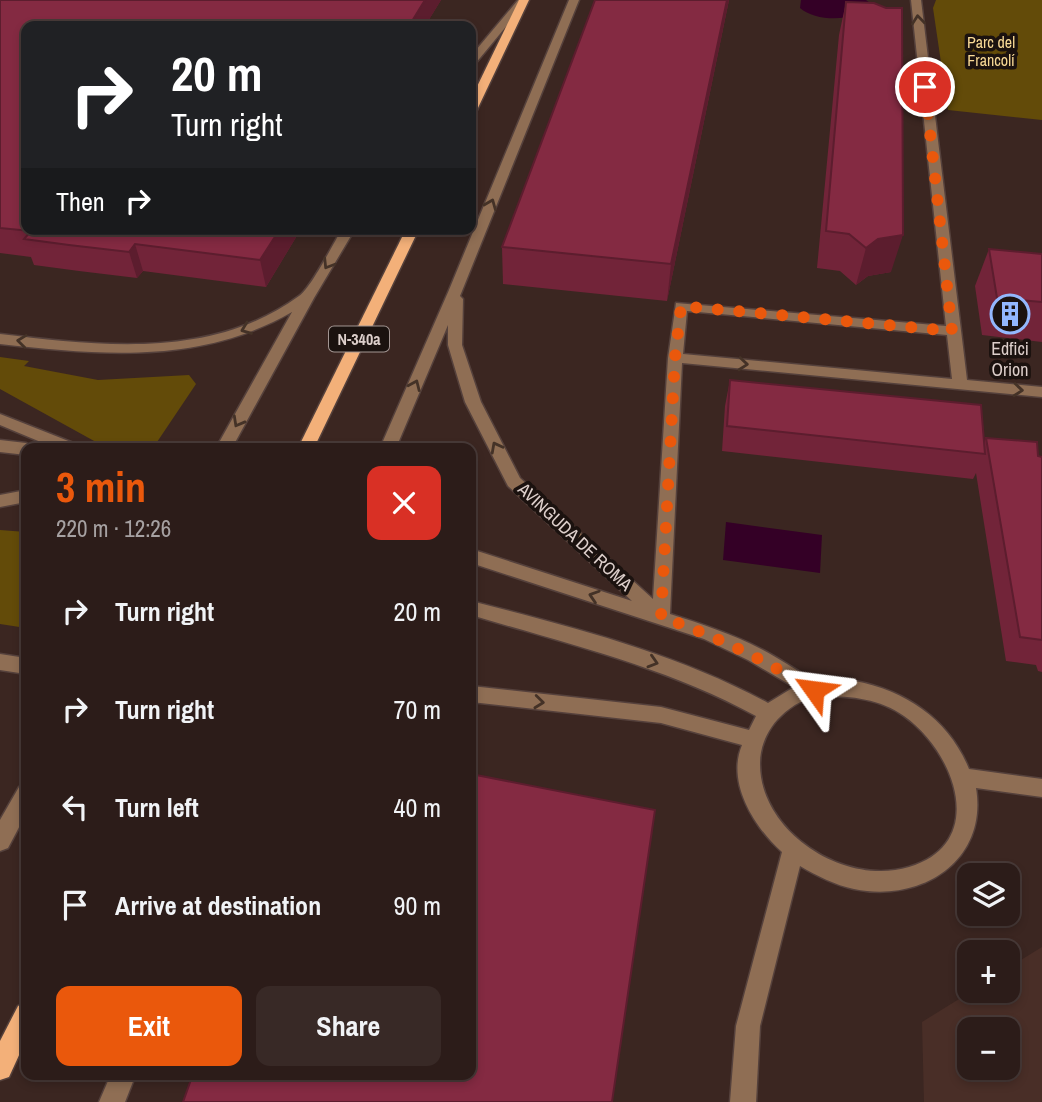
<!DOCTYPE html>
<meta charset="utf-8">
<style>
:root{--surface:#2c1c19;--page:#382926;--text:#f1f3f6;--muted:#a6a1a2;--line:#483a38;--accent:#ea580c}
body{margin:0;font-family:"Archivo Narrow",sans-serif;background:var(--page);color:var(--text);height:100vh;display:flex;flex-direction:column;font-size:26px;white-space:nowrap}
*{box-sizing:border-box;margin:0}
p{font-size:23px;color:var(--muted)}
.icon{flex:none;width:38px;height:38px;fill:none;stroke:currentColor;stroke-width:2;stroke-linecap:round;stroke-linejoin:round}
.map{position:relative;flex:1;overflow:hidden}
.side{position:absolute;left:21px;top:443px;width:455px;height:637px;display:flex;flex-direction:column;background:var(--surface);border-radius:14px;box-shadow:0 4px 10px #0003,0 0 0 2px var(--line)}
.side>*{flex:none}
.hud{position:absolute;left:21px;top:21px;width:455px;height:214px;border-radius:14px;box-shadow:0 4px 10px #0003,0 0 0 2px var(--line);background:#202124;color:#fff;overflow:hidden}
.tools{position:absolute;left:957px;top:863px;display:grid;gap:14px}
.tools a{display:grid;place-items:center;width:63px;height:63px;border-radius:14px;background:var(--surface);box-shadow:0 4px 10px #0003,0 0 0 2px var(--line);font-size:35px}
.pin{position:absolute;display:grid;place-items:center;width:60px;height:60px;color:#fff;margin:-30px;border:4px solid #fff;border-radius:50%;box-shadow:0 2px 7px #0007}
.me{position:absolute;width:77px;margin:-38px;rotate:301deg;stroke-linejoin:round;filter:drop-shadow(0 0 5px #0008)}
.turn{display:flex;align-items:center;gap:24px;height:147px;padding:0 35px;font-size:32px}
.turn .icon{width:91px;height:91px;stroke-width:2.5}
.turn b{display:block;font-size:49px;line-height:60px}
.then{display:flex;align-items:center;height:66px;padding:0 35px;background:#0003;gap:14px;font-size:26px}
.round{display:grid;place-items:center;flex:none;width:74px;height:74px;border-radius:14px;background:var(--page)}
.head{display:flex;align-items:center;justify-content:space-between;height:119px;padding:0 35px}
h1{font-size:42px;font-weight:700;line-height:52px;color:var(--accent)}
.primary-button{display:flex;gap:14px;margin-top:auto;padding:14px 35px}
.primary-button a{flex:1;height:80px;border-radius:14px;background:var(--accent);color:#fff;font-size:28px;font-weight:700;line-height:80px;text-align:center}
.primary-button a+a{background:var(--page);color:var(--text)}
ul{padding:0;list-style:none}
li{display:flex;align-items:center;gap:21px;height:98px;padding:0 35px}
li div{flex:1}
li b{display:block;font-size:26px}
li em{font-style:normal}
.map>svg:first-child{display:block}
.built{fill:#492e27;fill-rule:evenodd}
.green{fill:#634b09}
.water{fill:#340026}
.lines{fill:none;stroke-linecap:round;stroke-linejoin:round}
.minor-casing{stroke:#55413c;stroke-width:3}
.major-casing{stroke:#55413c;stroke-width:3}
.minor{fill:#8f6e54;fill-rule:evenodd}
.major{fill:#f3b079;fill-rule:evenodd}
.wall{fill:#722439}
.shaded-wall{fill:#5c1d2e}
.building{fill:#842a42;stroke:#5c1d2e;stroke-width:2}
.oneway{stroke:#443227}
.route{stroke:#ea580c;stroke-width:12;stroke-dasharray:0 21.6}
.labels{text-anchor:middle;stroke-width:7;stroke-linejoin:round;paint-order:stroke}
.far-park-label{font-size:16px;fill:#f8d995;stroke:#1b120f}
.shield{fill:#1b120f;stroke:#a39693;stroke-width:2}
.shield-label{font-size:16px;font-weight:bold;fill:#ddcfcb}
.poi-label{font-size:18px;fill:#ddcfcb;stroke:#1b120f}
.street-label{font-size:18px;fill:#ddcfcb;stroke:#1b120f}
</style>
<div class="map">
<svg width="1042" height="1102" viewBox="0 0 1042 1102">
<rect width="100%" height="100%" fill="#3b2621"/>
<!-- built -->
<path class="built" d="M1042,947V1102H924L922,1022L972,991L1008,990V968ZM970,1029H1008V1068H970Z"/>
<!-- green -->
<g class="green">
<path d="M936,0H1042V120L948,110L933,8Z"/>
<path d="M0,357L29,361L24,366L98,380L189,375L196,384L153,448L105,447L0,389Z"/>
<path d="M0,530L26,532V628L0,624Z"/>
</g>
<!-- water -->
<g class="water">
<path d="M801,0H866L874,6C857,21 817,23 800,8Z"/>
<path d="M726,522L822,535L820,573L723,560Z"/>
</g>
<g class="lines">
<defs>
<g id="minor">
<path d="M518,0H528L475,64L471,65V56Z"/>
<path d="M569,0H579L460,296L463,299L462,345L481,402L520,478L653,599L668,358L676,303L946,326L911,0H921L967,380L1042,387V397L682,363L670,614C702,624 732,634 761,649C779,658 795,670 813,679C824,684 842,678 855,681C907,691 949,720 969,769L1042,779V797L976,788C988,861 921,903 854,889C835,885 817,876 800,866L760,1026L756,1102H730L736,1026L782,852C755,828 726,783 742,745L661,723L471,702V686L661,707L749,730L756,716C666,667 568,644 471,615V601C572,627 676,653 768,703L794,687L748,660L704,639L471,563V549L632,601L508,486L465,402L448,345V325L396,448H380L449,290ZM687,311L947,335L952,379L683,354ZM823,696C852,696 880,699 904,716C955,752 989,843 909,867C844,887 759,831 760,763C760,746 768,728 781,716C792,705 807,697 823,696Z"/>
<path d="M342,229H355L314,298L232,448H216L292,312C200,365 101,355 0,344V334C100,346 212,360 299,296C311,288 333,244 342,229Z"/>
<path d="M0,414L76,444L78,448H55L0,425Z"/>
<path d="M0,440L26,443L33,448H26V455L0,452Z"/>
<path d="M26,490V502L0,507V495Z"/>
<path d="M0,654L26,658V674L0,670Z"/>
<path d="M26,785V814L8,848L0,851V820L19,787Z"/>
<path d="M111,1074H136L125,1102H99Z"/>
</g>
<g id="major">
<path d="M519,0H529L477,110L471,113V99Z"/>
<path d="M406,229H419L314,448H298Z"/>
<path d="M26,1002V1040L9,1077L0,1080V1041L18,1006Z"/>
</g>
</defs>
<!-- minor casing -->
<use href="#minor" class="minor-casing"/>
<!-- major casing -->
<use href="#major" class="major-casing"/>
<!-- minor -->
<use href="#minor" class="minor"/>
<!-- major -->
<use href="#major" class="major"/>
</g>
<!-- wall -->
<g class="wall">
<path d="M0,0H441L425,26H26L301,229L266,287L143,271L137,278L79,271L34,265L31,257L0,253Z"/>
<path d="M595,0H729L667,301L503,284L502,247Z"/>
<path d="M846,2L891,272L868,276L856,285L840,271L817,268L839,35Z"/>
<path d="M989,249L1042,254V342L982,335L975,286Z"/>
<path d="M730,380L984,443L986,438L1042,457V672L1038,671L1036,665L1006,661L976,473L973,479L722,451L725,406Z"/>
</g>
<!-- shaded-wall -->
<g class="shaded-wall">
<path d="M425,0H441L425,26H409Z"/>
<path d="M727,0H729L667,301L671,264Z"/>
<path d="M280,229H301L266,287L260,260Z"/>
<path d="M903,235L891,272L868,276L856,285L866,248L878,239Z"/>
<path d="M135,244L143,271L137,278L129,252Z"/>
</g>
<!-- building -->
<g class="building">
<path d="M0,0H425L409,26H26V229H280L260,260L135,244L129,252L69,245L24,239L31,231L0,228Z"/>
<path d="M595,0H727L671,264L502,247Z"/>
<path d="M846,2L874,3L886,8H902L903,235L878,239L866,248L849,234L826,231Z"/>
<path d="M989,249L1042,254V302L997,298Z"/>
<path d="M730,380L981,405L985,454L727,426Z"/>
<path d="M986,438L1037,442L1038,456L1042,457V640L1020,637Z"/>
<path d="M471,774L655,810L612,1102H183L193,1074H471Z"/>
</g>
<!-- one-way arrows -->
<defs><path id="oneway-chevron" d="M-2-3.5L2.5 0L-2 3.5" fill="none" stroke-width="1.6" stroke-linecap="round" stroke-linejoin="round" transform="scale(1.75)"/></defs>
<g class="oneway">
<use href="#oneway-chevron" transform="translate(918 20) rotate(-96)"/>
<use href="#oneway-chevron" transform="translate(491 204) rotate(-68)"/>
<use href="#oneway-chevron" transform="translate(328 264) rotate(122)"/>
<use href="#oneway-chevron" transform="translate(246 329) rotate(159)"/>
<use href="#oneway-chevron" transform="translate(22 341) rotate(-173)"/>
<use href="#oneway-chevron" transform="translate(743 364) rotate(5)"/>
<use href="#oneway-chevron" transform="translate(415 385) rotate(-66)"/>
<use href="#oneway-chevron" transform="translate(1018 390) rotate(5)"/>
<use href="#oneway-chevron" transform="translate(238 422) rotate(119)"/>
<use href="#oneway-chevron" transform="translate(496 447) rotate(-118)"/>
<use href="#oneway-chevron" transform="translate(594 596) rotate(-162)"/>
<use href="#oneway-chevron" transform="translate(653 662) rotate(17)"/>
<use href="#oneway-chevron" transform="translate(539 702) rotate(6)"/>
</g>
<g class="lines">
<!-- route -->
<path class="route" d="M814,690C764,660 716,636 661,617L675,358L681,306L952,331L925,87"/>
</g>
<!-- icons -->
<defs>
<symbol id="building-ring" viewBox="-11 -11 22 22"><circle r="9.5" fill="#1b120f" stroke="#93b7fd" stroke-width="1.5"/><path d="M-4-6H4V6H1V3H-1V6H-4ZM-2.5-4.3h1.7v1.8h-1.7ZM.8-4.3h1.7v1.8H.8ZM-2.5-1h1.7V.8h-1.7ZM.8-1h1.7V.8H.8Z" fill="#93b7fd"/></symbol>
</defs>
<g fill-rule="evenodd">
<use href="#building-ring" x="988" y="292" width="44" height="44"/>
</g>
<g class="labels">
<!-- far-park labels -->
<g class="far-park-label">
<text x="991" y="48">Parc del<tspan x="991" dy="18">Francolí</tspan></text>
</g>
<!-- shield labels -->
<rect class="shield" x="329" y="326.5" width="60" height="25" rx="5"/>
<g class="shield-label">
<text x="359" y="345">N-340a</text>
</g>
<!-- poi labels -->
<g class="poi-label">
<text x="1010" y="355">Edfici<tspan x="1010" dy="21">Orion</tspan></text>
</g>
<!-- street labels -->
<g class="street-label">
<text transform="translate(575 537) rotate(43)" y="6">AVINGUDA DE ROMA</text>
</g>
</g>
</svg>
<div class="tools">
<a><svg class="icon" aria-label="layers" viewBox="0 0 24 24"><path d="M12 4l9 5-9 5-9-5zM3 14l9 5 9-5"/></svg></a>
<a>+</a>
<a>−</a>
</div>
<div class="pin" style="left:925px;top:87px;background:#d93025"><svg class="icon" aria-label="arrive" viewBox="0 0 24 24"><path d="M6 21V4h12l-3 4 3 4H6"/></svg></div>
<svg class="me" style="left:814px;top:690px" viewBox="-20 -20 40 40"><path d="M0-17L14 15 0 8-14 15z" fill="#ea580c" stroke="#fff" stroke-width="4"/></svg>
<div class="hud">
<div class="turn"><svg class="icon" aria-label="right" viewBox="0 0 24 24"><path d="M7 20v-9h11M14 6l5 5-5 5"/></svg><div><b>20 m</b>Turn right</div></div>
<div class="then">Then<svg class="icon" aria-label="right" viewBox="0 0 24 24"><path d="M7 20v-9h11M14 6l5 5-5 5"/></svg></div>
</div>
<section class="side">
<div class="head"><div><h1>3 min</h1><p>220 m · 12:26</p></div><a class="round" style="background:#d93025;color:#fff"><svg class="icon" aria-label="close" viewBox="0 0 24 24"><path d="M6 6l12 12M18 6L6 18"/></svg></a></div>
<ul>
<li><svg class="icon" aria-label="right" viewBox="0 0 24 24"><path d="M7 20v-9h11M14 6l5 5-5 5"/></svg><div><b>Turn right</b></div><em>20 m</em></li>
<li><svg class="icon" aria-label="right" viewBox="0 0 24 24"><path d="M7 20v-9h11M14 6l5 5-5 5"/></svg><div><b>Turn right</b></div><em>70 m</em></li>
<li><svg class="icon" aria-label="left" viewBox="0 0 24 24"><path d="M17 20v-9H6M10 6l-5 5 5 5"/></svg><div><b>Turn left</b></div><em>40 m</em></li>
<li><svg class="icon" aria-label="arrive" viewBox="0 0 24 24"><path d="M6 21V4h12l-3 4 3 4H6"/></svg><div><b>Arrive at destination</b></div><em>90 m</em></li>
</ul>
<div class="primary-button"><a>Exit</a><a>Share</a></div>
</section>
</div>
